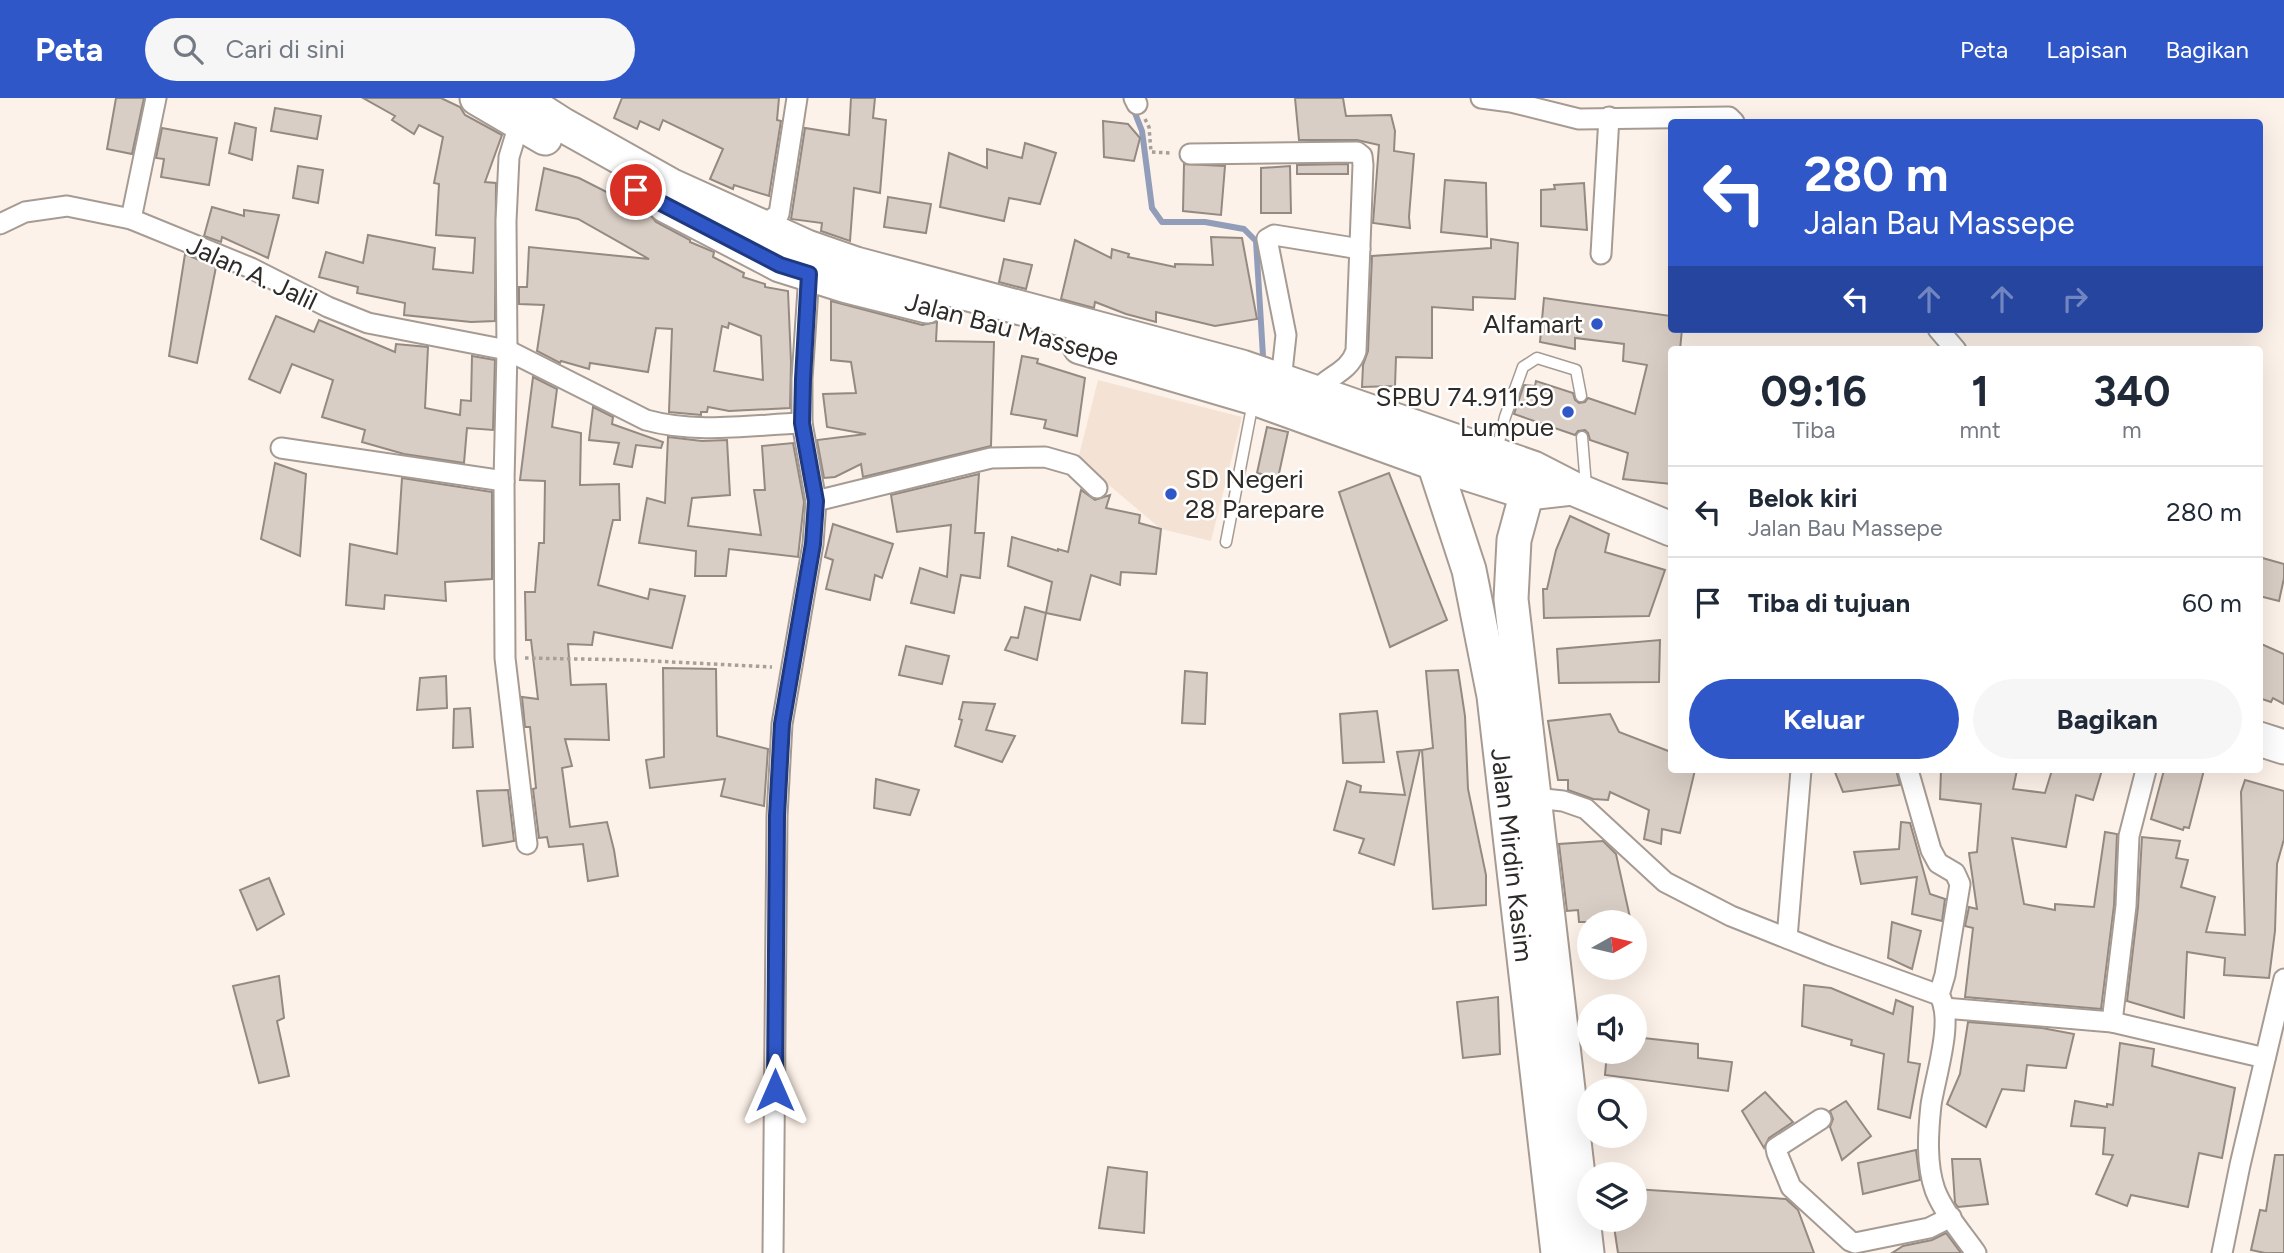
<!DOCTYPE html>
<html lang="id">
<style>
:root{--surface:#fff;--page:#f6f6f7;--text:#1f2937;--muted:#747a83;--line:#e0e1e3;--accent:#2f57c7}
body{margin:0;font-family:Figtree,sans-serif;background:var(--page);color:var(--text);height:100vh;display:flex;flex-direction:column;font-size:26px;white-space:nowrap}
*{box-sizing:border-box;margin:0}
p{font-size:23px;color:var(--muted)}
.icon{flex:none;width:38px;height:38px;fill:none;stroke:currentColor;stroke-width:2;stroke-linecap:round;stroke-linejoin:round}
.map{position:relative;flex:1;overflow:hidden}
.sheet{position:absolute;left:1668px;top:248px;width:595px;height:427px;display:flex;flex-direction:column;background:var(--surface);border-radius:7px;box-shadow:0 7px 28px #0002}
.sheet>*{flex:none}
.banner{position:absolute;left:1668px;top:21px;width:595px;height:214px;border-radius:7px;box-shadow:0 7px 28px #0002;background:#2f57c7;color:#fff;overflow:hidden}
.needle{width:46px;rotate:82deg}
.controls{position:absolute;left:1577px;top:812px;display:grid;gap:14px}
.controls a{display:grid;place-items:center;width:70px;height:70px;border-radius:50%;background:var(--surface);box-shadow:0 7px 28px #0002;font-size:35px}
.pin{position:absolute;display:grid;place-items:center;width:60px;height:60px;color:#fff;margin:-30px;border:4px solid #fff;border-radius:50%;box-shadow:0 2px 7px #0007}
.me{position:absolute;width:77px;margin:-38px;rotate:0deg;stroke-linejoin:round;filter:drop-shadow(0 0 5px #0008)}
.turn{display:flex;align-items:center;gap:24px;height:147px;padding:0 21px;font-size:32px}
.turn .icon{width:91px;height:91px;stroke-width:2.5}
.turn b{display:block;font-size:49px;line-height:60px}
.lanes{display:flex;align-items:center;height:66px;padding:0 21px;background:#0003;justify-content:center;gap:35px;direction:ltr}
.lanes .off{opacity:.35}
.eta{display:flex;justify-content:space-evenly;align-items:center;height:119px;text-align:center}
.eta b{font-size:42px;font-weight:700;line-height:49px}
.cta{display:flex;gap:14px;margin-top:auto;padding:14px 21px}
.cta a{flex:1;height:80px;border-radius:42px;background:var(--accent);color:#fff;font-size:28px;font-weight:700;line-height:80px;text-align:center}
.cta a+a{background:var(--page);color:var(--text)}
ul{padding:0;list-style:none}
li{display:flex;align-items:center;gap:21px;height:91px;padding:0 21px;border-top:2px solid var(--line)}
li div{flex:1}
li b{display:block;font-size:26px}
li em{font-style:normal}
header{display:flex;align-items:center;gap:42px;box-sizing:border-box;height:98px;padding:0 35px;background:var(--accent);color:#fff}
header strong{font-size:33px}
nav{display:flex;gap:38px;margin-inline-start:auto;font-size:24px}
.search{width:490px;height:63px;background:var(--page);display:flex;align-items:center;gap:18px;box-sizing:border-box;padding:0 24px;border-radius:38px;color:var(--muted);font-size:26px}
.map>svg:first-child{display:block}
.built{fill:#f4e3d5}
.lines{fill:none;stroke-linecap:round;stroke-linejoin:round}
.stream{stroke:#929eb9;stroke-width:6}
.building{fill:#d9cec5;stroke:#948a82;stroke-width:2;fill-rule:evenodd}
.service-casing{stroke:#a69b93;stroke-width:13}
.minor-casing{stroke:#a69b93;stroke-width:23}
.trunk-casing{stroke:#a69b93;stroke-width:37}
.path{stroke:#a79f99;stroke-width:3.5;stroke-dasharray:3.5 3.5;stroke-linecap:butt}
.service{stroke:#fff;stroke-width:10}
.minor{stroke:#fff;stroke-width:19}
.trunk{stroke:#fff;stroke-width:33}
.route-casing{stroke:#1f3981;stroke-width:18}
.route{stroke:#2f57c7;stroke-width:12}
.poi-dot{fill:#2f57c7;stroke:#fff;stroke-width:2.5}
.labels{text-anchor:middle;stroke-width:5;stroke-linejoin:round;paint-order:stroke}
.street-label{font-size:26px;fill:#2f2b28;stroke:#fff}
.poi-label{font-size:26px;fill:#2f2b28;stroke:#fff;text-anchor:end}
</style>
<header>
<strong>Peta</strong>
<div class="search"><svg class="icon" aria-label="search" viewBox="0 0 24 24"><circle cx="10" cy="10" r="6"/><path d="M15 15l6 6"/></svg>Cari di sini</div>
<nav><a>Peta</a><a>Lapisan</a><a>Bagikan</a></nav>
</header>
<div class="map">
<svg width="2284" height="1155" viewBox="0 0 2284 1155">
<rect width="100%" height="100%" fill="#fdf2e9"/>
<!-- built -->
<path class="built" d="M1098,282L1242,319L1211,443L1161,431L1078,361Z"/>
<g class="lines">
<!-- stream -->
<path class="stream" d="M1133,10L1142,33L1152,110L1162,124H1205L1244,131L1256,143L1263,258"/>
</g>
<!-- building -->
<g class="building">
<path d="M116,0H144L132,56L107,51Z"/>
<path d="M363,0H441L460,9L465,17L502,37L485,84L496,85L495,223L471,224L404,217L405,205L357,195L358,189L319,179L326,154L363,165L368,137L435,150L433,171L473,175L475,140L436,137L439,86L434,85L443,39L419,27L414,36L392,22L395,18Z"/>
<path d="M622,0H779L777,22L781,23L769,98L734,87L733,91L710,81L723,51L663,22L659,32L640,23L637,31L614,20Z"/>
<path d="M851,0H875L873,20L886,22L880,95L854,90L850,143L821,133L822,125L791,121L805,30L849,37Z"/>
<path d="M1295,0H1343L1346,18L1391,17L1395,33L1394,53L1414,56L1409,119L1410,130L1373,125L1379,47L1357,42H1299Z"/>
<path d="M275,10L321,18L317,41L271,33Z"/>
<path d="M1103,23L1128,26L1140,40L1134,63L1104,59Z"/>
<path d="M235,25L256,30L252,62L229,55Z"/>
<path d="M162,30L217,40L209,87L161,79L164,61L156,60Z"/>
<path d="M1025,45L1056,55L1040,106L1009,100L1004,123L940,109L949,55L987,70V51L1022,60Z"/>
<path d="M1184,66L1225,68L1221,117L1183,113Z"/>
<path d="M1348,66V76H1297V67Z"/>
<path d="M298,68L323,72L318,105L293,100Z"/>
<path d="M1290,68L1291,115H1261V70Z"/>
<path d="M544,70L579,80L642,112L644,109L656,124L690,142V144L714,154L713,159L744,175L743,179L765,186V189L788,193L791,264L790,310L729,313L708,309L707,314H701V317L669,314L672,231L656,230L648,274L590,265L589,271L561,263L560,265L537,253L544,207L519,206V189H527L529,149L649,161L578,121L536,112ZM729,225L761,238L763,282L714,273L722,228L728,230Z"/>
<path d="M1445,82L1486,85L1487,139L1441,134Z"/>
<path d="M1584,85L1587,132L1541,128V92L1555,91L1554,87Z"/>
<path d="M888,99L931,106L926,135L884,129Z"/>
<path d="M212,109L244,118V112L279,117L268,160L222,139L221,144L204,138Z"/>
<path d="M1211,139L1242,140L1257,221L1215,228L1156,214V224L1126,216L1095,204L1094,210L1061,201L1075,142L1111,160L1112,151L1129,156L1128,159L1175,169V166L1213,167Z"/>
<path d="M1491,141L1518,145L1515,201L1473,199V212L1432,209V260L1396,259L1395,288L1362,289L1363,267L1368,253L1372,158L1491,150Z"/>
<path d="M185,156L216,169L197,265L169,258Z"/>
<path d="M1004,161L1032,167L1026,191L999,184Z"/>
<path d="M1544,200L1671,218V231H1682L1680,252H1671V386L1623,381L1628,355L1590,342L1588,335L1585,332L1578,333L1575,337L1514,316L1524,287L1535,288L1536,283L1573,295L1575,302L1579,305L1585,304L1588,300L1635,316L1647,267L1623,263L1624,246L1575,240V251L1540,244Z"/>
<path d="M831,203L922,227L937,224L936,243L994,244L991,348L863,379L861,366L835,379L824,380L817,342L866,336L827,329L823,296L856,295L851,264L831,262Z"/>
<path d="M276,218L314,234L319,222L395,254L396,246L428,249L425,310L460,317L461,302L471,303L472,258L495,262L493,332L467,330L464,365L404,356L362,344L365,332L322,319L333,282L292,266L280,295L249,281Z"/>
<path d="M1022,258L1038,261L1037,265L1085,280L1077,338L1044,330L1046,322L1011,316Z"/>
<path d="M533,279L557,291L552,329L581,335L580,387L619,386L620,422H613L598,487L648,501L650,491L685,498L672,550L594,534L592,547L568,546L571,587L606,586L609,642L565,641L572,668L562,670L570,729L607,724L614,752L618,778L588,783L583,746L549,749L547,739L539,740L533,691L536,690L530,629H525L522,599L538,601L531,542H526L525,494H535L539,445H544L545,383L520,382Z"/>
<path d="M593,309L613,319L612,326L663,344L661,350L636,347L632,369L614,366L619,345L589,342Z"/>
<path d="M1267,329L1288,334L1278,380L1257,375Z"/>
<path d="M668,339L702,343L727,342L730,397L692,400L688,428L761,437L754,392H765L762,348L793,345L804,404L798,459L729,451L726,478H695L696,453L639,445L647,400L665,405Z"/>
<path d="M275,365L306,376L300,458L261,441Z"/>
<path d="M1389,375L1447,522L1390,549L1339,394Z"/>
<path d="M979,376L975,435H984L980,480L961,477L954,515L911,505L920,470L947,479L951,427L897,434L891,397Z"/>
<path d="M402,380L492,394V481L445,484L446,503L385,497L384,511L346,507L350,446L397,456Z"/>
<path d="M1081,392L1095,402L1110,397L1106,410L1140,417L1139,425L1161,431L1156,476L1121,474L1120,487L1091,477L1080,522L1046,515L1052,484L1008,468L1012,439L1058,453V451L1068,454Z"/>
<path d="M1570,418L1609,436L1605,454L1665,472L1649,518L1544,520L1543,491H1547L1556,452Z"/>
<path d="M833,426L893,446L882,480L875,477L870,502L826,491L833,462L825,459Z"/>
<path d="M2259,459L2284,466V480L2279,503L2259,498Z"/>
<path d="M1025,509L1046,515L1037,562L1005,552L1011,539L1018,540Z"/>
<path d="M1660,542L1659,584L1559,585L1557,551Z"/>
<path d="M2259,545L2284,556V606L2273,600L2271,604L2259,600Z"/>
<path d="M906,548L949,558L942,586L899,577Z"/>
<path d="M663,570L716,571L717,638L768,651L764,708L721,698L725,681L650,690L646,662L664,659Z"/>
<path d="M1458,572L1465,618L1468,691L1486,777V807L1433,811L1422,652L1433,650L1426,573Z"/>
<path d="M1185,573L1207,575L1205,626L1182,625Z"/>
<path d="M446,578L447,610L417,612L420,580Z"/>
<path d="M963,604L995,606L986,632L1015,638L1002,664L955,648L962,622L959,621Z"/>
<path d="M470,610L473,649L453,650L454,611Z"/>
<path d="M1377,613L1384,664L1343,665L1340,616Z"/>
<path d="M1610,616L1619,634L1671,654V672H1695L1680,735L1662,731L1661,746L1644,741L1649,712L1610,694L1608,702L1593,701L1568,692V682H1558L1548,623Z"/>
<path d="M1420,652L1394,767L1359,755L1364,741L1334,732L1347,683L1361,688L1360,694L1405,697L1397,654Z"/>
<path d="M1834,672H1896L1900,687L1843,694Z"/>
<path d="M1941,672L1983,674V672H2017L2013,691L2045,695L2052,672H2102L2093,702L2076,697L2066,749L2012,740L2024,806L2055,812V806L2094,809L2105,734L2117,736L2114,807L2101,911L1965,899L1973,830L1965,828L1969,809L1977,811L1969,755L1977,754L1981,706L1940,701Z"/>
<path d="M2164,672H2204L2189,730L2184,729L2183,732L2151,721Z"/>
<path d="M876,681L919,692L910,717L874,710Z"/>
<path d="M2245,682L2284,693V741L2277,766L2275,833L2269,880L2224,877L2225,860L2187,854L2184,920L2127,903L2138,809L2142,739L2180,743L2176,760L2188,762L2181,789L2215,799L2206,834L2245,837L2241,694Z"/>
<path d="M508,692L514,743L483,748L477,693Z"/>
<path d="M1901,724L1910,725L1930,796L1945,801L1942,823L1912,816L1917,779L1861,786L1854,754L1899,751Z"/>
<path d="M1603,743L1616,756L1631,824H1579L1578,812L1567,813L1559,746Z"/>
<path d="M269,780L284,816L257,832L240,792Z"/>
<path d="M1892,824L1921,833L1912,871L1888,860Z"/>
<path d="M279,878L284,920L277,923L289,978L259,985L233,888Z"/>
<path d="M1804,887L1831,890L1893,916L1896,902L1913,909L1908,964L1920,966L1910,1020L1878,1011L1884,956L1851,947L1852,942L1802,928Z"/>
<path d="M1498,899L1500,956L1463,960L1457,904Z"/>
<path d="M1968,924L2042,930L2074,936L2066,970L2027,967L2024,993L2002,991L1986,1029L1947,1006L1960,976Z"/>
<path d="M1634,939L1698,946V960L1732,964L1728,993L1605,977L1607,954H1634Z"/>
<path d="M2120,945L2154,951L2152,968L2235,990L2222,1060L2199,1055L2188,1109L2131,1097L2127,1108L2096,1096L2113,1057L2103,1056L2105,1030L2071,1028L2075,1003L2107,1009V1006L2113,1007Z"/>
<path d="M1765,994L1793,1024L1769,1040L1764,1050L1742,1013Z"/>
<path d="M1846,1003L1871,1038L1842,1062L1830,1029L1833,1021L1830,1013Z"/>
<path d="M1916,1052L1920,1082L1863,1096L1858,1065Z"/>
<path d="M2275,1057H2284V1155H2265L2251,1152L2260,1112L2266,1113Z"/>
<path d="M1952,1061H1980L1988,1106L1958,1109L1955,1105Z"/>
<path d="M1108,1069L1147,1074L1144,1135L1099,1130Z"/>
<path d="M1634,1091L1786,1101L1798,1112L1814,1155H1618L1613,1122H1634Z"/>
<path d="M1946,1135L1961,1155H1892L1903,1148L1932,1142Z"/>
</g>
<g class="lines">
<defs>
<g id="service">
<path d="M1582,339L1586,388"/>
<path d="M1497,352L1505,319L1523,269L1537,260L1576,272L1581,298"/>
<path d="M1226,444L1253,304"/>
</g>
<g id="minor">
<path d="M1134,0L1137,6"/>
<path d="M1481,0L1511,4L1579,21L1729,19L1734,24"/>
<path d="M519,26L509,59L506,123L507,252L504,383L505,560L527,746"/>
<path d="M1190,56L1357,54L1362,58L1363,67L1356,253C1349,275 1326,278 1314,295"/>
<path d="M131,121L156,0"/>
<path d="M0,126L25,114L67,108L131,121L251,170L328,209L368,225L507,252L646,322C696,336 751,327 802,325"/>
<path d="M762,128L779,116L797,0"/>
<path d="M1601,156L1609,19"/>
<path d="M1938,231L1956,252"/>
<path d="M1281,283L1286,237L1267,141L1274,137L1360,151"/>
<path d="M281,350L504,383"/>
<path d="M816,403L991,360L1045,359L1073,367L1097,390"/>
<path d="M1908,672L1931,752L1938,765L1955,775L1960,786L1945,877L1939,897"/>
<path d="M1535,700L1563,703L1586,711L1665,784L1731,818L1829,857L1939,897C1955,921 1935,979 1931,1007C1928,1035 1926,1066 1935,1092C1944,1115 1962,1135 1976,1155"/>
<path d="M1787,840L1801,672"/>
<path d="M1944,910L2112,924L2265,960"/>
<path d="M2112,924L2126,808L2129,738L2146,672"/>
<path d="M1821,1021L1776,1050L1777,1055L1791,1089L1850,1143L1855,1145L1929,1130L1951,1119"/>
<path d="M773,1155L777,718L782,626L813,446L816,403L802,325V281L809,176"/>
<path d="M2222,1155L2240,1067L2284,881"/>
</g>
<g id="trunk">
<path d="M477,0L545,40"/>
<path d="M521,0L563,27L670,87L807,149L856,166L1242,269L1533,370L1572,390L1671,431"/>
<path d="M665,107L780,167L847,188L927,208"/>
<path d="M1080,249L1254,300L1434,365L1528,395L1572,390"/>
<path id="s1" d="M1434,365L1469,472L1494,598L1558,1155"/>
<path d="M1533,372L1514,442L1511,501L1587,1155"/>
<path d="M2259,641L2284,649"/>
</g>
</defs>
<!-- service casing -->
<use href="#service" class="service-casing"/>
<!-- minor casing -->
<use href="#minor" class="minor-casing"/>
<!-- trunk casing -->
<use href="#trunk" class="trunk-casing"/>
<!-- path -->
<g class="path">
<path d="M1145,21L1149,29L1151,54L1172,55"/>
<path d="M525,560L633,562L772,569"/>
</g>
<!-- service -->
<use href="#service" class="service"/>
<!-- minor -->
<use href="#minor" class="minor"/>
<!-- trunk -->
<use href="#trunk" class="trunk"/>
</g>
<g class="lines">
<defs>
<path id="route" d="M636,92L780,167L809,176L803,281L802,325L816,403L813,446L782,626L777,718L775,992"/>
</defs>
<!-- route casing -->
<use href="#route" class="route-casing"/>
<!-- route -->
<use href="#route" class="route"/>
</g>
<!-- markers -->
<g class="poi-dot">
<circle cx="1597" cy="226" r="7"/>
<circle cx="1568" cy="314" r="7"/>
<circle cx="1171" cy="396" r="7"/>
</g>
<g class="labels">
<!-- street labels -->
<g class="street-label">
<text transform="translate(252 175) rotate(25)" y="9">Jalan A. Jalil</text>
<text transform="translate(1012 231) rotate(15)" y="9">Jalan Bau Massepe</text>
<text dy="9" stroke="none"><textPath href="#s1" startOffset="401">Jalan Mirdin Kasim</textPath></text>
</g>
<!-- poi labels -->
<g class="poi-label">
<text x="1583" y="235">Alfamart</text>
<text x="1554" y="308">SPBU 74.911.59<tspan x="1554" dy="30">Lumpue</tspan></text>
<text x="1185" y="390" text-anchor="start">SD Negeri<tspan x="1185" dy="30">28 Parepare</tspan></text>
</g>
</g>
</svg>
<div class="controls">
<a><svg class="needle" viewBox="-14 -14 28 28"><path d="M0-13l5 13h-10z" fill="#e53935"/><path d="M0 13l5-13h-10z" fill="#747a83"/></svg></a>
<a><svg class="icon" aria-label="sound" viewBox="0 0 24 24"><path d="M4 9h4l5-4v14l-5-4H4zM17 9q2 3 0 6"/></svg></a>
<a><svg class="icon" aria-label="search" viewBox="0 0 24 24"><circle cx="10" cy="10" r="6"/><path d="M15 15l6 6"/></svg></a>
<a><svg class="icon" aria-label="layers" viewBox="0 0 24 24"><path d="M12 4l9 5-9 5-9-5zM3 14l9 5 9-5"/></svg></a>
</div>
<div class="pin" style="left:636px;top:92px;background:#d93025"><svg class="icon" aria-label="arrive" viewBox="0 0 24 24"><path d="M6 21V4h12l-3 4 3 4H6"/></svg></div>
<svg class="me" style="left:775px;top:992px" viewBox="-20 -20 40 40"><path d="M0-17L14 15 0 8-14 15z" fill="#2f57c7" stroke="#fff" stroke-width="4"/></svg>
<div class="banner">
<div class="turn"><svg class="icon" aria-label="left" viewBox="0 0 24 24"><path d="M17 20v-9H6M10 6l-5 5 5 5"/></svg><div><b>280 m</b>Jalan Bau Massepe</div></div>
<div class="lanes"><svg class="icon" aria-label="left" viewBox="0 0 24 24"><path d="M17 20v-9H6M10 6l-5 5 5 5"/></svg><svg class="icon off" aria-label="ahead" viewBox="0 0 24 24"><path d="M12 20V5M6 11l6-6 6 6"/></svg><svg class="icon off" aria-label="ahead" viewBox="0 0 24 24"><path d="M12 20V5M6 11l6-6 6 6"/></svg><svg class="icon off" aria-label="right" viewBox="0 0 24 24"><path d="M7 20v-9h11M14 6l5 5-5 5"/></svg></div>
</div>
<section class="sheet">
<div class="eta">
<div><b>09:16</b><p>Tiba</p></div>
<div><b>1</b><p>mnt</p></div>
<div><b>340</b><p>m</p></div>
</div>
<ul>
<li><svg class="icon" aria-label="left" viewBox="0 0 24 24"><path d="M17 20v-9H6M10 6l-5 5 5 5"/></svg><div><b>Belok kiri</b><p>Jalan Bau Massepe</p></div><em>280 m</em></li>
<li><svg class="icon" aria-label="arrive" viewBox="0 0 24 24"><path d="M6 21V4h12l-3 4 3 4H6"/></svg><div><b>Tiba di tujuan</b></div><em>60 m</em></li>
</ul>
<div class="cta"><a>Keluar</a><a>Bagikan</a></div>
</section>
</div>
